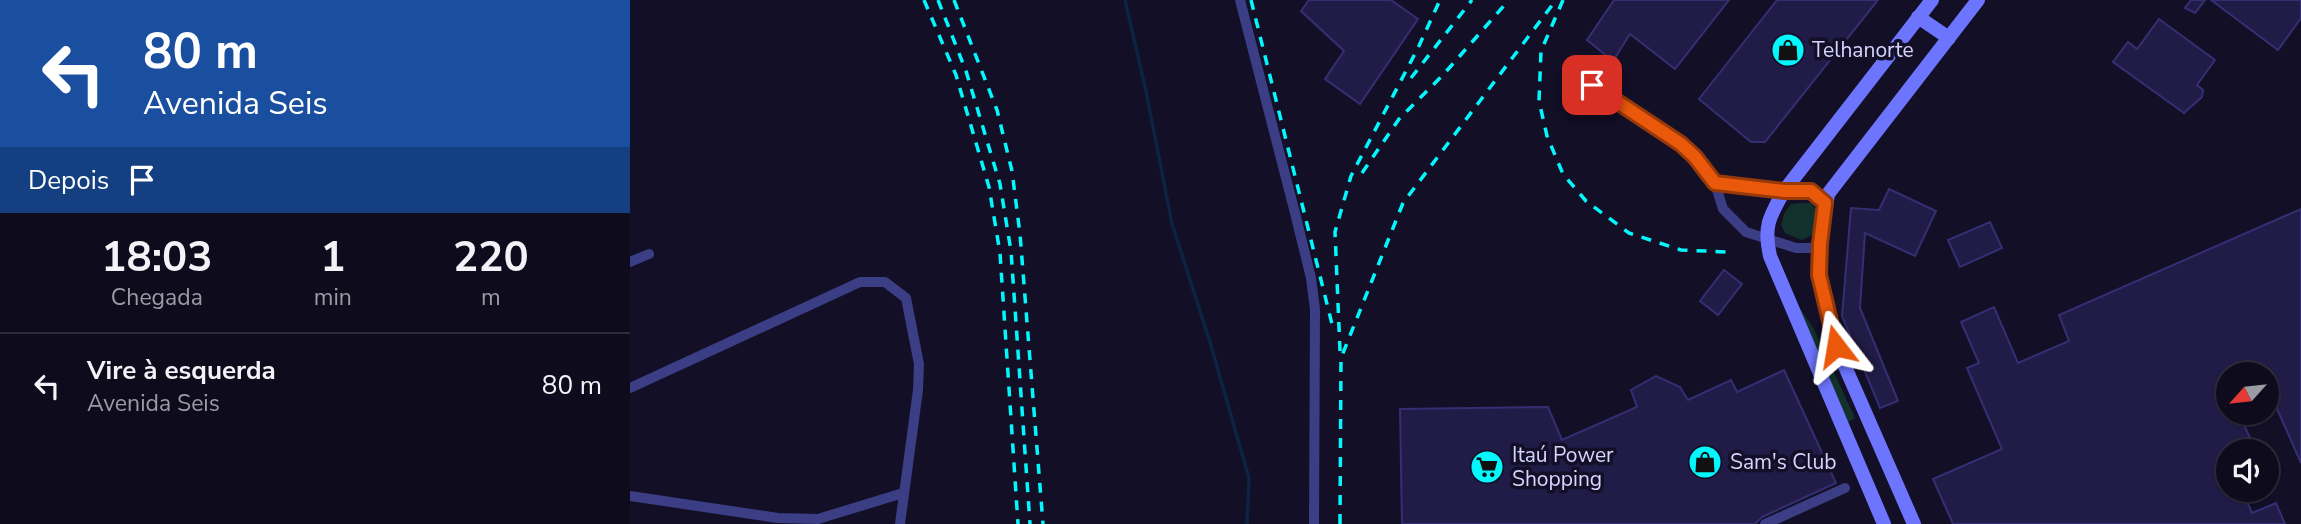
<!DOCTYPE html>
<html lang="pt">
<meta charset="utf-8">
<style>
:root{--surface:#0e0b1d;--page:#171426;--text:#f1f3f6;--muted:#9b9ba4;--line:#2e2b3b}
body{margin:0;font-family:"Nunito Sans",sans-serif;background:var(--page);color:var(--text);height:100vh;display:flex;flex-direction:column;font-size:26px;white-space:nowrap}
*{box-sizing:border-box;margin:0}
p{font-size:23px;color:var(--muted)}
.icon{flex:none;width:38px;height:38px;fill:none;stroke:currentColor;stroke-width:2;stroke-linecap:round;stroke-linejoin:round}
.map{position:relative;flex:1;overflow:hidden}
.side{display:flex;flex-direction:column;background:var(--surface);width:630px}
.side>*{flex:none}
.banner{background:#1a4fa0;color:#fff;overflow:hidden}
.needle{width:46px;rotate:243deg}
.controls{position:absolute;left:1586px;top:362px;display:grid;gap:14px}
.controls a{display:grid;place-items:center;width:63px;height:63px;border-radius:50%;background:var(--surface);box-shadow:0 2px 5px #0004,0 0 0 2px var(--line);font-size:35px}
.pin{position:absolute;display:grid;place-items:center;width:60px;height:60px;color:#fff;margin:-30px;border-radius:14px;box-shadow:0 4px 10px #0006}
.me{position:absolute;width:77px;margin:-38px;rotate:346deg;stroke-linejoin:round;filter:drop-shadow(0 0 5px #0008)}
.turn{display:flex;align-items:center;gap:24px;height:147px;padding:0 28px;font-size:32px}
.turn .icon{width:91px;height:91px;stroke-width:2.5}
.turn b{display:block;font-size:49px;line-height:60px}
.then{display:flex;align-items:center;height:66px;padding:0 28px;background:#0003;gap:14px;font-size:26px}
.eta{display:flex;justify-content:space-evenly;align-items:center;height:119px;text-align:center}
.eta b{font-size:42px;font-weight:700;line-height:49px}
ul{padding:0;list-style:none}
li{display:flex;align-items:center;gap:21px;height:105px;padding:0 28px;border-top:2px solid var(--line)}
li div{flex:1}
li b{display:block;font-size:26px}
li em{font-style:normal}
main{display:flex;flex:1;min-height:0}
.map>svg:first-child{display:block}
.green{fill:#12312d}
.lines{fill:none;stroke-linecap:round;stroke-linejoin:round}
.stream{stroke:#0b2444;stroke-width:3.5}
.building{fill:#211c47;stroke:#362e73;stroke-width:2}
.street{stroke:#3b3e85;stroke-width:10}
.secondary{stroke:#6d75fe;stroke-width:14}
.rail{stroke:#03f7fd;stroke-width:3.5;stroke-dasharray:10 9;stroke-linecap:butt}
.route-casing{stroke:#983908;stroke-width:18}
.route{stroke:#ea580c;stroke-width:12}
.labels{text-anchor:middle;stroke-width:7;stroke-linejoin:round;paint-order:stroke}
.poi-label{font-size:21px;fill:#d7d5ff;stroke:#120f27;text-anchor:start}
</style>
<main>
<section class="side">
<div class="banner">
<div class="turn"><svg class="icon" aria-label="left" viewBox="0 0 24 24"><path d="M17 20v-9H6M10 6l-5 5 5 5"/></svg><div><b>80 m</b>Avenida Seis</div></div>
<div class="then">Depois<svg class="icon" aria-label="arrive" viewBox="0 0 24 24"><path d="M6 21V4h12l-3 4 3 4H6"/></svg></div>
</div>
<div class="eta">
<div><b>18:03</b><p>Chegada</p></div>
<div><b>1</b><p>min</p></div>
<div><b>220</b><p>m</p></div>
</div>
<ul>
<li><svg class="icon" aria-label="left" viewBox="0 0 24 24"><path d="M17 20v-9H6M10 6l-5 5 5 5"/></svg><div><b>Vire à esquerda</b><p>Avenida Seis</p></div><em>80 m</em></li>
</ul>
</section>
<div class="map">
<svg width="1671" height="524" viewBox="0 0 1671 524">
<rect width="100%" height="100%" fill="#120f27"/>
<!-- green -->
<g class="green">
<path d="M1172,203H1181C1190,214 1189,222 1184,234L1172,240L1155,233L1151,225L1154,214L1161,204Z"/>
<path d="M1169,307L1184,329L1225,418L1215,424Z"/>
</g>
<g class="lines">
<!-- stream -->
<path class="stream" d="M495,0L516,91L542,224L580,342L619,478L617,524"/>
</g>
<!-- building -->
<g class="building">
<path d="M679,0H761L788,19L730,104L695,79L714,51L671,11Z"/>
<path d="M984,0H1099L1045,69L1000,34L983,61L957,40Z"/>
<path d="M1147,0H1248L1135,142H1121L1069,99Z"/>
<path d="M1561,0H1575L1565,13L1555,8Z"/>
<path d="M1581,0H1671V18L1648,50Z"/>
<path d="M1529,19L1585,60L1567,85L1573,90L1572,97L1554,113L1483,62L1498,42L1507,49Z"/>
<path d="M1259,189L1306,211L1285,256L1235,233L1230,308L1268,401L1250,408L1212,316L1221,208L1249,210Z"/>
<path d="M1671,209V463L1636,384V374H1592L1598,388V413H1609L1626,452H1598V490H1612L1622,513L1646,503L1655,524H1323L1303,479L1372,449L1337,368L1349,363L1331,322L1364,307L1388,363L1439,341L1429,315Z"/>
<path d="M1360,222L1372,248L1330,267L1318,240Z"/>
<path d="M1094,270L1112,284L1088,315L1070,301Z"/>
<path d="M1154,370L1206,483L1132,517L1125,524H772L770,409L918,407L932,440L1007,407L1001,390L1026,376L1050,387L1058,400L1101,380L1107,392Z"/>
</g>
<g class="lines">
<!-- street -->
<g class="street">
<path d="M610,0L665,213L681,278L685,309L684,524"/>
<path d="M962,85L1051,144L1065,157L1085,183L1093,209L1116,232L1166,248H1181L1190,244"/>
<path d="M1085,183L1154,191H1181L1195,203"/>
<path d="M0,262L19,254"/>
<path d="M0,388L230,282H255L276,298L289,364L288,390L270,524"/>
<path d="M0,496L148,518L188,519L273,493"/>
<path d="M1135,524L1215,488"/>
</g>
<!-- secondary -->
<g class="secondary">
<path d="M1288,17L1319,38"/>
<path d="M1254,524L1140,256C1133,226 1140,216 1154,191L1302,0"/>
<path d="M1284,524L1206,346L1189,275L1190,244L1198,194L1348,0"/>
</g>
<!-- rail -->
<g class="rail">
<path d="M294,0L326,75L359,187L370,253L388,524"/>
<path d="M308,0L336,71L370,184L381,251L400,524"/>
<path d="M324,0L367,110L382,171L390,234L413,524"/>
<path d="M621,0L702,324"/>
<path d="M933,0L911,51L909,101L917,136L933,174L956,201L999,233L1051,250L1098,252"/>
<path d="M781,78L842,0"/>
<path d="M732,173L769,119L813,75L879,0"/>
<path d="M710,351L705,232L721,176L788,48L810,0"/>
<path d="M710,524L711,358L773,203L926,0"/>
</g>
</g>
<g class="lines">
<defs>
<path id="route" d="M962,85L1051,144L1065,157L1085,183L1154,191H1181L1195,203L1190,244L1189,275L1206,346"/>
</defs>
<!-- route casing -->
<use href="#route" class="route-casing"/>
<!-- route -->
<use href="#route" class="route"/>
</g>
<!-- icons -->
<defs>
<symbol id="shop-disc" viewBox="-11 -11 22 22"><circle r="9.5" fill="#03f7fd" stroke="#120f27"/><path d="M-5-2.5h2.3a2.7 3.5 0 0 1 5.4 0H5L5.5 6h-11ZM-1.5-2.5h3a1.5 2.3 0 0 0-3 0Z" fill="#111"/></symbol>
<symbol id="supermarket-disc" viewBox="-11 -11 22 22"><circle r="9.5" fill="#03f7fd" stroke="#120f27"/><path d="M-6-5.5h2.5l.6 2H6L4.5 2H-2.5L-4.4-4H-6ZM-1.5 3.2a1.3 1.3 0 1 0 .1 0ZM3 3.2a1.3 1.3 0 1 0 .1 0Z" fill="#111"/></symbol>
</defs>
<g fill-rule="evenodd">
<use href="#shop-disc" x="1139" y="31" width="38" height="38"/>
<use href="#shop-disc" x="1056" y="443" width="38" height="38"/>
<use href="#supermarket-disc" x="838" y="448" width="38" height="38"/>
</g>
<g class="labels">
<!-- poi labels -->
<g class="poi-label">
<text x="1182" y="57">Telhanorte</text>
<text x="882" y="462">Itaú Power<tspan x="882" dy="24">Shopping</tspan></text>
<text x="1100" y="469">Sam's Club</text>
</g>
</g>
</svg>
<div class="controls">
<a><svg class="needle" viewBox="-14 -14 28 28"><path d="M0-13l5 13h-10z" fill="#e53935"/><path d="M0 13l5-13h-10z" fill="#9b9ba4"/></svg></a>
<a><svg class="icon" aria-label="sound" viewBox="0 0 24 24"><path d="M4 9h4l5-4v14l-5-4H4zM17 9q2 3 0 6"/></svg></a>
</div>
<div class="pin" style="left:962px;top:85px;background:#d93025"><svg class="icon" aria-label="arrive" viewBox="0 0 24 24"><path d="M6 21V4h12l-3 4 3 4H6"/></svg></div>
<svg class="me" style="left:1206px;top:346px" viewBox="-20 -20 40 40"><path d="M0-17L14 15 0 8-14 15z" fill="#ea580c" stroke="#fff" stroke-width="4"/></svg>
</div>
</main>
